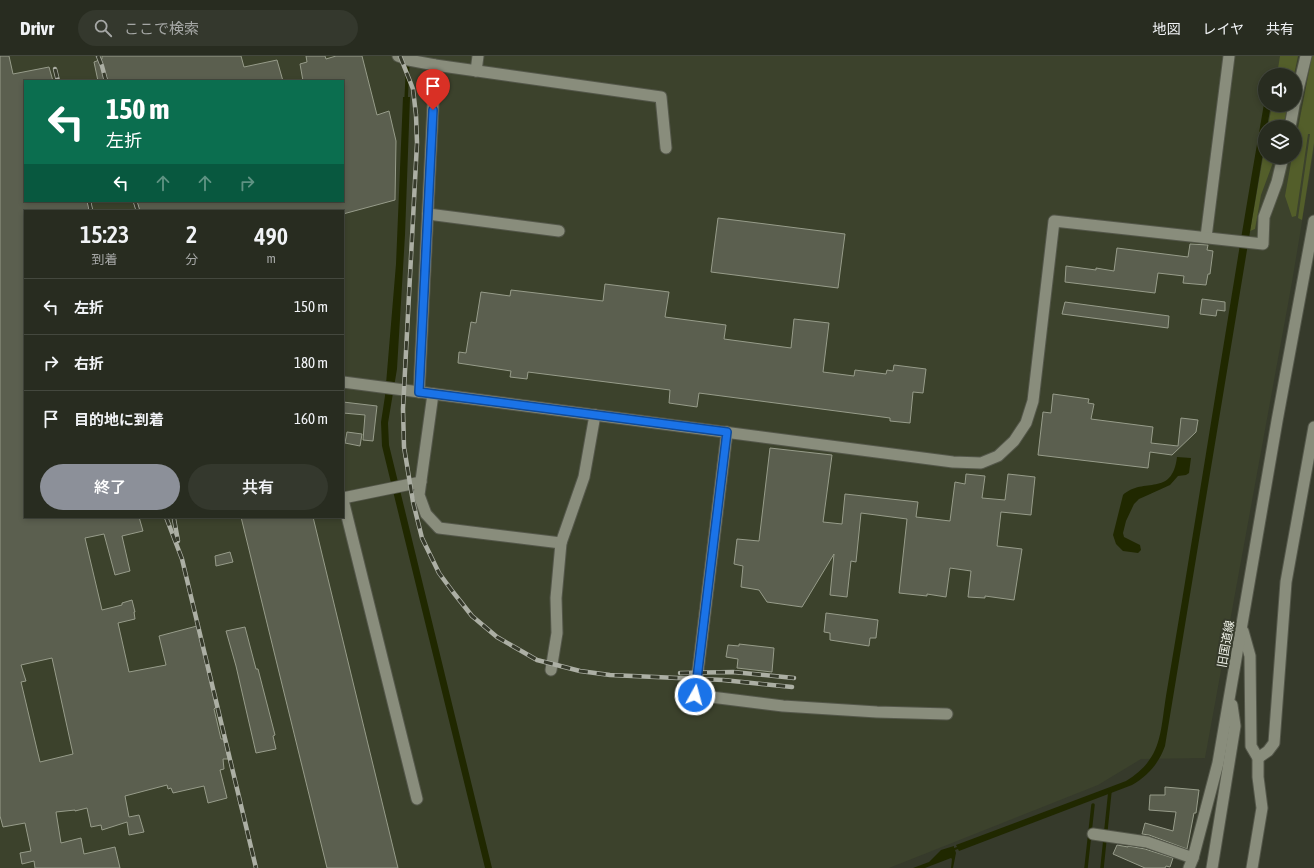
<!DOCTYPE html>
<html lang="ja">
<meta charset="utf-8">
<style>
:root{--surface:#282c20;--page:#34382d;--text:#f1f3f6;--muted:#a5a7a5;--line:#44483e;--accent:#8c9099}
body{margin:0;font-family:"Asap Condensed","Noto Sans JP",sans-serif;background:var(--page);color:var(--text);height:100vh;display:flex;flex-direction:column;font-size:15px;white-space:nowrap}
*{box-sizing:border-box;margin:0}
p{font-size:13px;color:var(--muted)}
.icon{flex:none;width:22px;height:22px;fill:none;stroke:currentColor;stroke-width:2;stroke-linecap:round;stroke-linejoin:round}
.map{position:relative;flex:1;overflow:hidden}
.details{position:absolute;left:24px;top:154px;width:320px;height:308px;display:flex;flex-direction:column;background:var(--surface);border-radius:0px;box-shadow:0 2px 6px #0003,0 0 0 1px var(--line)}
.details>*{flex:none}
.top-card{position:absolute;left:24px;top:24px;width:320px;height:122px;border-radius:0px;box-shadow:0 2px 6px #0003,0 0 0 1px var(--line);background:#0b6e4f;color:#fff;overflow:hidden}
.tools{position:absolute;left:1258px;top:12px;display:grid;gap:8px}
.tools a{display:grid;place-items:center;width:44px;height:44px;border-radius:50%;background:var(--surface);box-shadow:0 2px 6px #0003,0 0 0 1px var(--line);font-size:20px}
.pin{position:absolute;display:grid;place-items:center;width:34px;height:34px;color:#fff;margin:-41px -17px;border-radius:50% 50% 50% 0;rotate:-45deg;box-shadow:0 0 4px #0007}
.pin .icon{rotate:45deg}
.me{position:absolute;width:44px;margin:-22px;rotate:7deg;stroke-linejoin:round;filter:drop-shadow(0 0 3px #0008)}
.turn{display:flex;align-items:center;gap:14px;height:84px;padding:0 16px;font-size:18px}
.turn .icon{width:52px;height:52px;stroke-width:2.5}
.turn b{display:block;font-size:28px;line-height:34px}
.lanes{display:flex;align-items:center;height:38px;padding:0 16px;background:#0003;justify-content:center;gap:20px;direction:ltr}
.lanes .off{opacity:.35}
.eta{display:flex;justify-content:space-evenly;align-items:center;height:68px;text-align:center}
.eta b{font-size:24px;font-weight:600;line-height:28px}
.button{display:flex;gap:8px;margin-top:auto;padding:8px 16px}
.button a{flex:1;height:46px;border-radius:24px;background:var(--accent);color:#fff;font-size:16px;font-weight:600;line-height:46px;text-align:center}
.button a+a{background:var(--page);color:var(--text)}
ul{padding:0;list-style:none}
li{display:flex;align-items:center;gap:12px;height:56px;padding:0 16px;border-top:1px solid var(--line)}
li div{flex:1}
li b{display:block;font-size:15px}
li em{font-style:normal}
header{display:flex;align-items:center;gap:24px;box-sizing:border-box;height:56px;padding:0 20px;background:var(--surface);border-bottom:1px solid var(--line)}
header strong{font-size:19px}
nav{display:flex;gap:22px;margin-inline-start:auto;font-size:14px}
.search{width:280px;height:36px;background:var(--page);display:flex;align-items:center;gap:10px;box-sizing:border-box;padding:0 14px;border-radius:22px;color:var(--muted);font-size:15px}
.map>svg:first-child{display:block}
.built{fill:#3c422c;fill-rule:evenodd}
.green{fill:#535e2a}
.water{fill:#202800}
.lines{fill:none;stroke-linecap:round;stroke-linejoin:round}
.stream{stroke:#202800;stroke-width:3.5}
.building{fill:#5b5f4f;stroke:#979c8a;fill-rule:evenodd}
.minor-casing{stroke:#54574a;stroke-width:13}
.minor{stroke:#898d7c;stroke-width:11}
.rail-casing{stroke:#acafa4;stroke-width:4.5}
.rail{stroke:#363a2b;stroke-width:3;stroke-dasharray:9;stroke-linecap:butt}
.route-casing{stroke:#114b97;stroke-width:10}
.route{stroke:#1a73e8;stroke-width:7}
.labels{text-anchor:middle;stroke-width:4;stroke-linejoin:round;paint-order:stroke}
.street-label{font-size:12px;fill:#eff2e8;stroke:#363a2b}
</style>
<header>
<strong>Drivr</strong>
<div class="search"><svg class="icon" aria-label="search" viewBox="0 0 24 24"><circle cx="10" cy="10" r="6"/><path d="M15 15l6 6"/></svg>ここで検索</div>
<nav><a>地図</a><a>レイヤ</a><a>共有</a></nav>
</header>
<div class="map">
<svg width="1314" height="812" viewBox="0 0 1314 812">
<rect width="100%" height="100%" fill="#363a2b"/>
<!-- built -->
<path class="built" d="M0,0H1314V94L1292,226L1205,702L1141,703L1098,729L889,812H0ZM1265,19H1295V49H1265ZM25,25H343V145H25ZM1265,71H1295V101H1265ZM25,155H343V461H25Z"/>
<!-- green -->
<g class="green">
<path d="M1280,0H1298L1294,19H1277Z"/>
<path d="M1312,0H1314V87L1302,164L1298,162L1310,78H1308L1296,160L1292,161L1285,140L1292,101H1295V88Z"/>
<path d="M1272,49H1288L1283,71H1268Z"/>
<path d="M1265,90V101H1275L1261,139L1255,173L1250,175Z"/>
</g>
<!-- water -->
<g class="water">
<path d="M403,41H410L405,179L397,313L388,367L389,389L492,812H485L382,390L381,366L385,340L396,208Z"/>
<path d="M1265,42V49H1271L1267,71H1265V85L1165,690C1159,707 1148,720 1132,729L959,795L958,793L955,794L956,797L953,812H951L952,803L951,802L925,812H913L929,806L941,794L954,790V792L957,791L956,789L1126,725C1162,703 1160,678 1166,640C1200,441 1230,241 1265,42Z"/>
<path d="M1177,401L1191,402L1189,417L1186,419L1178,420L1170,429L1148,439L1139,443L1134,448L1126,465L1123,477L1124,481L1140,489L1141,494L1138,497L1123,495L1116,488L1113,479L1123,439C1144,420 1172,442 1177,401Z"/>
</g>
<g class="lines">
<!-- stream -->
<g class="stream">
<path d="M406,45L408,5"/>
<path d="M1086,812L1093,749"/>
<path d="M1102,812L1110,735"/>
</g>
</g>
<!-- building -->
<g class="building">
<path d="M0,0H9L13,18L49,11L53,25H25V145H88L90,155H25V461H139L143,475L122,480L130,515L115,519L104,478L85,482L102,554L122,549V547L132,544L135,556H134L135,563L118,567L129,616L166,609L159,580L197,570L216,651L214,653L221,683H224L228,703H223L224,713L220,714L227,742L208,747L204,730L173,737L171,732L168,733L167,729L125,740L129,761L139,759L144,776L129,779L127,766L102,774L101,769L91,771L87,752L75,755V754L56,756L61,787L81,782L84,798L115,791L120,812H35L34,805L22,808L20,797L31,795L25,767L3,771L0,760ZM52,602L73,698L40,706L21,626L26,625L21,609Z"/>
<path d="M102,0H241L244,11L277,4L283,25H98L94,6L102,3Z"/>
<path d="M306,0H325L326,3L336,0H362L377,59L389,55L396,85L395,144L343,158V155H139L137,145H343V25H303L300,8L307,6Z"/>
<path d="M718,162L845,178L838,232L711,216Z"/>
<path d="M1190,188L1208,189L1207,194L1213,195L1210,218H1208L1206,229L1183,227L1184,220L1158,217L1155,237L1065,226L1066,210L1096,214V212L1114,215L1117,192L1188,201Z"/>
<path d="M605,228L669,236L665,261L726,269L724,283L791,292L794,263L829,267L823,316L854,320L855,314L886,318L887,314L893,315L894,309L926,313L923,337L913,336L910,367L890,365V362L699,337L697,351L669,347L670,334L528,316L527,323L510,321L511,315L458,307L459,296L466,297L471,266L476,267L481,236L510,240L511,234L603,245Z"/>
<path d="M1202,243L1225,246V255L1217,254L1216,260L1200,258Z"/>
<path d="M1065,246L1169,260L1168,272L1062,258Z"/>
<path d="M1053,338L1089,343L1088,347L1094,348L1091,363L1153,371L1151,387L1178,390L1181,362L1198,364L1196,376L1172,399L1150,396L1148,412L1038,399L1043,356L1051,357Z"/>
<path d="M343,346L377,350L373,385L363,384L365,359L343,357Z"/>
<path d="M347,376L362,378L360,390L345,387Z"/>
<path d="M770,392L832,399L823,466L842,468L845,438L918,446L916,461L950,465L955,426L965,428L966,418L985,420L982,442L1005,444L1008,418L1035,421L1031,459L1001,456L997,490L1022,493L1014,544L985,540V542L968,541L971,515L950,512L946,541L927,538V540L899,537L907,463L861,457L856,506L851,505L847,541L830,539L834,498L802,551L767,546L759,534L741,531L743,510L734,508L737,483L759,485Z"/>
<path d="M241,461H313L398,812H327Z"/>
<path d="M230,496L233,506L216,510L215,500Z"/>
<path d="M826,557L878,564L876,582H870L869,590L830,584V577L824,576Z"/>
<path d="M245,571L256,613H258L275,679L273,680L276,693L256,697L236,610L226,575Z"/>
<path d="M739,588L774,592L772,616L737,612L738,603L726,601L728,589L739,590Z"/>
<path d="M1165,731L1199,734L1196,757H1194L1187,793L1149,779L1142,778L1145,767L1173,775L1176,756L1149,754L1150,739H1165Z"/>
<path d="M1117,789L1128,791V790L1145,793L1173,802L1170,811L1166,810L1165,812H1145L1113,798Z"/>
</g>
<g class="lines">
<defs>
<g id="minor">
<path d="M398,0L409,4L435,9L661,41L666,92"/>
<path d="M476,15L478,0"/>
<path d="M1295,46L1306,0"/>
<path d="M1290,71L1294,49"/>
<path d="M428,158L559,175"/>
<path d="M1206,181L1229,0"/>
<path d="M343,326L953,406L981,407L998,400L1014,385L1026,367L1033,345L1054,165L1263,188L1264,161L1277,126L1283,101"/>
<path d="M419,336L435,9"/>
<path d="M433,338L419,439L426,458L439,472L561,487"/>
<path d="M727,376L695,639L783,650L877,656L947,658"/>
<path d="M343,442L421,426"/>
<path d="M343,444L417,743"/>
<path d="M1243,575L1250,600L1251,690L1258,702V721L1262,752L1252,812"/>
<path d="M551,614L557,577L556,542L561,487L584,421L595,359"/>
<path d="M1258,702L1268,695L1274,687L1286,526L1314,371"/>
<path d="M1093,778L1147,786L1193,802"/>
<path d="M1189,812L1193,802L1218,707L1277,365L1314,165"/>
<path d="M1212,812L1235,670L1232,649"/>
</g>
</defs>
<!-- minor casing -->
<use href="#minor" class="minor-casing"/>
<!-- minor -->
<use href="#minor" class="minor"/>
<defs>
<g id="rail">
<path d="M98,0L102,10L106,25"/>
<path d="M400,0L413,33L416,59L417,87L403,353L404,391L413,446L422,482L439,517L453,536L472,560L497,581L537,604L580,615L610,619L723,624L792,631"/>
<path d="M55,13L58,25"/>
<path d="M89,145L91,155"/>
<path d="M135,145L138,155"/>
<path d="M166,461L182,503L256,812"/>
<path d="M174,463L178,485"/>
<path d="M680,617L733,616L794,622"/>
</g>
</defs>
<!-- rail casing -->
<use href="#rail" class="rail-casing"/>
<!-- rail -->
<use href="#rail" class="rail"/>
</g>
<g class="lines">
<defs>
<path id="route" d="M433,54L419,336L727,376L695,639"/>
</defs>
<!-- route casing -->
<use href="#route" class="route-casing"/>
<!-- route -->
<use href="#route" class="route"/>
</g>
<g class="labels">
<!-- street labels -->
<g class="street-label">
<text transform="translate(1226 588) rotate(-80)" y="4">旧国道線</text>
</g>
</g>
</svg>
<div class="tools">
<a><svg class="icon" aria-label="sound" viewBox="0 0 24 24"><path d="M4 9h4l5-4v14l-5-4H4zM17 9q2 3 0 6"/></svg></a>
<a><svg class="icon" aria-label="layers" viewBox="0 0 24 24"><path d="M12 4l9 5-9 5-9-5zM3 14l9 5 9-5"/></svg></a>
</div>
<div class="pin" style="left:433px;top:54px;background:#d93025"><svg class="icon" aria-label="arrive" viewBox="0 0 24 24"><path d="M6 21V4h12l-3 4 3 4H6"/></svg></div>
<svg class="me" style="left:695px;top:639px" viewBox="-20 -20 40 40"><circle r="17" fill="#1a73e8" stroke="#fff" stroke-width="3"/><path d="M0-11L8 9 0 5-8 9z" fill="#fff"/></svg>
<div class="top-card">
<div class="turn"><svg class="icon" aria-label="left" viewBox="0 0 24 24"><path d="M17 20v-9H6M10 6l-5 5 5 5"/></svg><div><b>150 m</b>左折</div></div>
<div class="lanes"><svg class="icon" aria-label="left" viewBox="0 0 24 24"><path d="M17 20v-9H6M10 6l-5 5 5 5"/></svg><svg class="icon off" aria-label="ahead" viewBox="0 0 24 24"><path d="M12 20V5M6 11l6-6 6 6"/></svg><svg class="icon off" aria-label="ahead" viewBox="0 0 24 24"><path d="M12 20V5M6 11l6-6 6 6"/></svg><svg class="icon off" aria-label="right" viewBox="0 0 24 24"><path d="M7 20v-9h11M14 6l5 5-5 5"/></svg></div>
</div>
<section class="details">
<div class="eta">
<div><b>15:23</b><p>到着</p></div>
<div><b>2</b><p>分</p></div>
<div><b>490</b><p>m</p></div>
</div>
<ul>
<li><svg class="icon" aria-label="left" viewBox="0 0 24 24"><path d="M17 20v-9H6M10 6l-5 5 5 5"/></svg><div><b>左折</b></div><em>150 m</em></li>
<li><svg class="icon" aria-label="right" viewBox="0 0 24 24"><path d="M7 20v-9h11M14 6l5 5-5 5"/></svg><div><b>右折</b></div><em>180 m</em></li>
<li><svg class="icon" aria-label="arrive" viewBox="0 0 24 24"><path d="M6 21V4h12l-3 4 3 4H6"/></svg><div><b>目的地に到着</b></div><em>160 m</em></li>
</ul>
<div class="button"><a>終了</a><a>共有</a></div>
</section>
</div>
